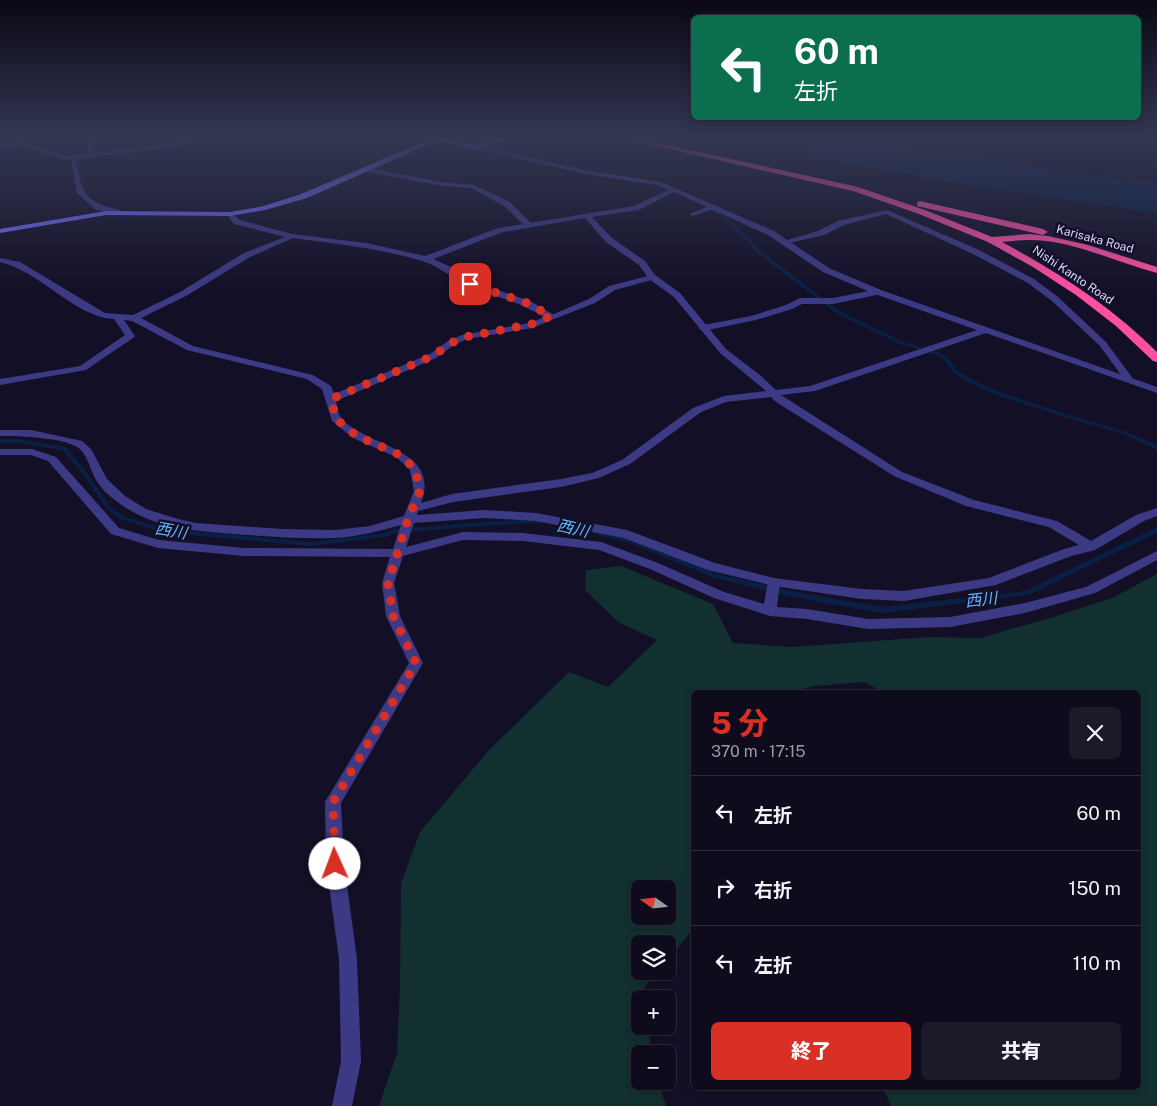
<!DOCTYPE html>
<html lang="ja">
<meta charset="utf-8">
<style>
:root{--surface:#0e0b1c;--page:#1c1929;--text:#f1f3f6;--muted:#9b9ba3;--line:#2e2b3b;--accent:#d93025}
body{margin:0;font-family:"Public Sans","Noto Sans JP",sans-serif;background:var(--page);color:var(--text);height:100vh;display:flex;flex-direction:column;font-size:19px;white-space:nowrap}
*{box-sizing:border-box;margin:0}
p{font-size:16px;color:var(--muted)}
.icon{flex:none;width:28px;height:28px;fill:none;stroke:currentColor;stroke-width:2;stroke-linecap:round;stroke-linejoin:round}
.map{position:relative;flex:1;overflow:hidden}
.side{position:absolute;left:691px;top:690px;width:450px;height:400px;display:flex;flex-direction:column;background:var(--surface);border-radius:8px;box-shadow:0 2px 12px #0003,0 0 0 1px var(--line)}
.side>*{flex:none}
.guide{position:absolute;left:691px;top:15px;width:450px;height:105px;border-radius:8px;box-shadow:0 2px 12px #0003,0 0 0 1px var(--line);background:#0b6e4f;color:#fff;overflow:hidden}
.needle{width:32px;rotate:285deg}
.tools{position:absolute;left:631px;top:880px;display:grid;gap:10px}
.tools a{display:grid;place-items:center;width:45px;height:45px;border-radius:8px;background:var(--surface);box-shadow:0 2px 12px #0003,0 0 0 1px var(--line);font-size:25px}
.pin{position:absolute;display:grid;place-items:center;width:42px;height:42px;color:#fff;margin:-21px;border-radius:10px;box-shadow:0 2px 8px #0006}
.me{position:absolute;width:55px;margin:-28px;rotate:358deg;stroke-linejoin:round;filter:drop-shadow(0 0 4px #0008)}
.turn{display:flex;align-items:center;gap:18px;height:105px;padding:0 20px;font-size:22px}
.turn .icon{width:65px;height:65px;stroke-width:2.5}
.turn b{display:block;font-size:35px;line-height:42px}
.round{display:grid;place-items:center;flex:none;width:52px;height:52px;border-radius:8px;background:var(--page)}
.head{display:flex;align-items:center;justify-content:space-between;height:85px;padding:0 20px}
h1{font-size:30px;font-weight:800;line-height:38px;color:var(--accent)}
.cta{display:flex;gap:10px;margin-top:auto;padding:10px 20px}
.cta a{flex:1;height:58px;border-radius:8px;background:var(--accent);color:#fff;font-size:20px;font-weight:800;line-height:58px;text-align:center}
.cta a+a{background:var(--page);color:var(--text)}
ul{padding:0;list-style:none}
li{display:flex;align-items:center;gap:15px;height:75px;padding:0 20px;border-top:1px solid var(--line)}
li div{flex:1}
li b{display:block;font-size:19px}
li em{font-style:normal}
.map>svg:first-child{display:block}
.green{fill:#12302f;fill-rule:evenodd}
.water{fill:#0a1f44}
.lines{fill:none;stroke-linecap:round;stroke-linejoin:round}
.stream{fill:#0a1f44;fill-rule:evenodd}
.lane{fill:#3d3a85;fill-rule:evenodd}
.street{fill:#3d3a85;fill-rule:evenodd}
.secondary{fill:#6f6bff;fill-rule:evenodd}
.highway{fill:#ff4fa3;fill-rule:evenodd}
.route{stroke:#d93025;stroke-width:9;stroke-dasharray:0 16.2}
.labels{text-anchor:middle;stroke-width:5;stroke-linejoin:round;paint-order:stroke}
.far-street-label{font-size:12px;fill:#d9d4ff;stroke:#130f26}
.water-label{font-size:16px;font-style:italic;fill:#62b6ff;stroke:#130f26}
</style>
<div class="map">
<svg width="1157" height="1106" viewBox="0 0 1157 1106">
<rect width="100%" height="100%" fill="#130f26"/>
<!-- green -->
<path class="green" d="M621,566L713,604L733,643L792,647L929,637L980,638L1053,617L1112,598L1157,574V1106H891L883,1088H1139V692H882L865,682L816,686L787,692H694V928L668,960V944H640V971H658L643,989L644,999H640V1026H648L652,1054H640V1081H658L666,1106H379L397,1053L400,988L401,883L420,832L489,750L569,672L608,687L657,640L618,622L585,590L586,570ZM640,889H668V916H640Z"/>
<!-- water -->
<path class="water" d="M771,137H835L841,142L952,155L1157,183V213L974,186L829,160Z"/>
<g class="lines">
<!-- stream -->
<g class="stream">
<path d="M705,204H707L732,221L760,250L824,299V301H820L756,252L730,223L705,206Z"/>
<path d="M826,304H830L845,314L904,342L940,353L948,358L957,370L975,381L1000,392L1059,412L1127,432L1157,445V450L1123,434L1055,414L996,395L971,384L953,372L944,360L936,355L900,344L841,316L826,306Z"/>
<path d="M0,439H18L66,447L88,474L110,506L124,517L167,529L311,542L384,533L395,529L495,521L547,519L550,521L547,523L495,525L396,533L385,537L311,546L165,533L120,519L106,508L84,476L62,450L18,443H0Z"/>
<path d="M1155,528H1157V533L1029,595L882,613L791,597L715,578L632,544L594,534L593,532L596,530L636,540L717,574L791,591L882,607L1025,591Z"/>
</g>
<!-- lane -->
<g class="lane">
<path d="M1143,137L1157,138V142L1144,138Z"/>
<path d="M70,156L75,157C83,192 81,201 120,210V214L96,210L77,193Z"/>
<path d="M367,168L442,182L474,185L510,202L534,226L527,228L504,206L471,188L442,186L365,171V169Z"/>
<path d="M712,205L719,207L693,216L689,214Z"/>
<path d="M887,210L977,249L1034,279L1058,297L1106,342L1134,380L1132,382H1126L1100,346L1052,301L1028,283L971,253L886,214L844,225L824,235L785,244L781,242L818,231L838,221Z"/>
<path d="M652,275L656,277L655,279L615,290L595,303L554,319H548L547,317L589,299L609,286Z"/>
<path d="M878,289L882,292L881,294L833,304H802L792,309L756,320L703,331L698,328L703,325L751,316L786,305L800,298H833Z"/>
<path d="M463,532L523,533L601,542L658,563L724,592L764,604L768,582L769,579H779L780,582L777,607L807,609L868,619L950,617L1025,603L1086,587L1157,551V560L1095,593L1025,613L950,627L868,629L807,619L770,616L714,598L650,569L599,550L523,541L463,540L399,557L393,553L395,550Z"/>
</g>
<!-- street -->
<g class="street">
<path d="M90,137H96L93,153L211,137H226L162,149L63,160L22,145L0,148V144L23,141L64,156L86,154Z"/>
<path d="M423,137L438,139L435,141Z"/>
<path d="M475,145L585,170L661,182L774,231L829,268L881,290L1157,387V393L986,333L815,391L781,395L902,472L974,500L1057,521L1091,541L1136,515L1157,508V516L1144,521L1095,550L1071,556L996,585L904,601L862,599L774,586L708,570L624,538L536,521L485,518L414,523L394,583L400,616L423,663L341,803L344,863L357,959L361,1061L352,1106H332L341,1061L339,959L326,863L325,802L409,663L386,616L382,583L390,557L244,556L158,548L111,534L48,461L31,455H0V449H32L56,457L119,528L159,540L244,548L393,549L401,525C379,531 357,537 334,538C305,539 276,537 247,535C211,532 170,531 137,514C123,507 104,494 96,480C91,471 88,458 81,450C69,437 17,436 0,436V430H31L82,441L91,449L107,479L125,496L146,509L178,519L196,523L283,529L335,530L370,526L404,516L414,491L410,470L396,457L353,438L332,421L322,389L307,379L187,350L132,321L124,320L135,336L133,338L86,370L0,385V379L80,366L125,335L114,319C74,317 42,272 0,262V258L20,262L105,313L133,315L180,292L244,253L285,237L234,224L226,214L230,212L240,220L292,234L366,243L425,256L498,228L634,206L668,190L657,185L585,174L473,148L472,147ZM674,192L768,235L823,272L875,294L977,330L810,386L776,390L761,376L726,349L680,293L655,275L645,261L612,238L592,217L639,210ZM585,218L606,242L639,265L649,279L674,297L720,353L766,391L724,396L693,408L622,460L592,473L561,479L452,494L421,503C442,449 368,447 342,419C338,415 337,406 336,401L436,358L454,345L467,339L532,328L554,319V315L530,301L473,282L451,267L433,259L503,232ZM293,238C336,244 380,248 422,261C440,266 453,280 469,287C496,297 518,301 544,317L530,323L462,335L448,341L430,354L334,394L331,386L313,375L193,346L141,318L186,296L250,257ZM771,397L776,402L894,476L966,506L1049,527L1079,545L1064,549L989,578L904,591L862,589L774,578L715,563L627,530L536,513L485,510L417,515L418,511L453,502L561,487L599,478L630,464L701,412L726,402Z"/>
</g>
<!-- secondary -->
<path class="secondary" d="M435,137L475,145L508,137H519L475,149L436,141L307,198L265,210L230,216L106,215L0,233V229L106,211L230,212L264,206L301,194Z"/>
<!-- highway -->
<g class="highway">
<path d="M617,137H632L858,187L925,210L992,237L1029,234L1048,236L1088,245L1157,267V273C1115,262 1073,240 1029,240C1020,240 1011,241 1002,242C1058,272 1112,307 1157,352V362L1153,361L1116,326L1076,295L1033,267L988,242L919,214L853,191Z"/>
<path d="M920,201L1043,229L1048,232L1043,235L917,206V202Z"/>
</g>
</g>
<!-- sky -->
<linearGradient id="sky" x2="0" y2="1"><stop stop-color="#0a0815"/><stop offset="0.47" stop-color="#333752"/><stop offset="1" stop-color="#333752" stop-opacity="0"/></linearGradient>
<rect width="1157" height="292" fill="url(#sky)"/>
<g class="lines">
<!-- route -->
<path class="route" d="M335,864L333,802L416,663L393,616L388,583L408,519L420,491L415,469L400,455L357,436L336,419L331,399L433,356L451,343L465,337L532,324L551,316L527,303L470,284"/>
</g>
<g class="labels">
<!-- far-street labels -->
<g class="far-street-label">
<text transform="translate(1095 239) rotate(15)" y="4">Karisaka Road</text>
<text transform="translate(1073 275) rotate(34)" y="4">Nishi Kanto Road</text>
</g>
<!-- water labels -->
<g class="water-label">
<text transform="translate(573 528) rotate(13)" y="6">西川</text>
<text transform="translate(171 530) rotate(10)" y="6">西川</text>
<text transform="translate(981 599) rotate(-6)" y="6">西川</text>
</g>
</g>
</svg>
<div class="tools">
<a><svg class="needle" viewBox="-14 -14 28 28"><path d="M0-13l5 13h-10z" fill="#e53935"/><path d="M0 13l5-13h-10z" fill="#9b9ba3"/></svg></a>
<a><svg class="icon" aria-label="layers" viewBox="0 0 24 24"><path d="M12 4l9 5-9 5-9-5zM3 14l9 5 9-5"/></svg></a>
<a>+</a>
<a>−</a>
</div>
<div class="pin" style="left:470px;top:284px;background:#d93025"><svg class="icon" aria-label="arrive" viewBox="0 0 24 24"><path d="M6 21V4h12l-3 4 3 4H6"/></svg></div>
<svg class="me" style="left:335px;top:864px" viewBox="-20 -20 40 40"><circle r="19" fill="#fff"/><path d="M0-13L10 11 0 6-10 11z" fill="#d93025"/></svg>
<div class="guide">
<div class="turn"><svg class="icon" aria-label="left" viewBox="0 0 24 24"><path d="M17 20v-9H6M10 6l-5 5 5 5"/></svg><div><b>60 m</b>左折</div></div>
</div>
<section class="side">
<div class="head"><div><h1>5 分</h1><p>370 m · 17:15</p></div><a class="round"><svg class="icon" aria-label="close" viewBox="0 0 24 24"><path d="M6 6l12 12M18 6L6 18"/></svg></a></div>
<ul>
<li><svg class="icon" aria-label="left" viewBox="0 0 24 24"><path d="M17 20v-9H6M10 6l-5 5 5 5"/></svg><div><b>左折</b></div><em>60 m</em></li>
<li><svg class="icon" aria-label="right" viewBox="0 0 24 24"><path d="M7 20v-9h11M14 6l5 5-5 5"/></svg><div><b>右折</b></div><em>150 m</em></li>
<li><svg class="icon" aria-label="left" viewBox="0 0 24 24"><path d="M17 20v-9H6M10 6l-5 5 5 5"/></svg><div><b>左折</b></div><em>110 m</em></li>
</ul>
<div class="cta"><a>終了</a><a>共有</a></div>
</section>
</div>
